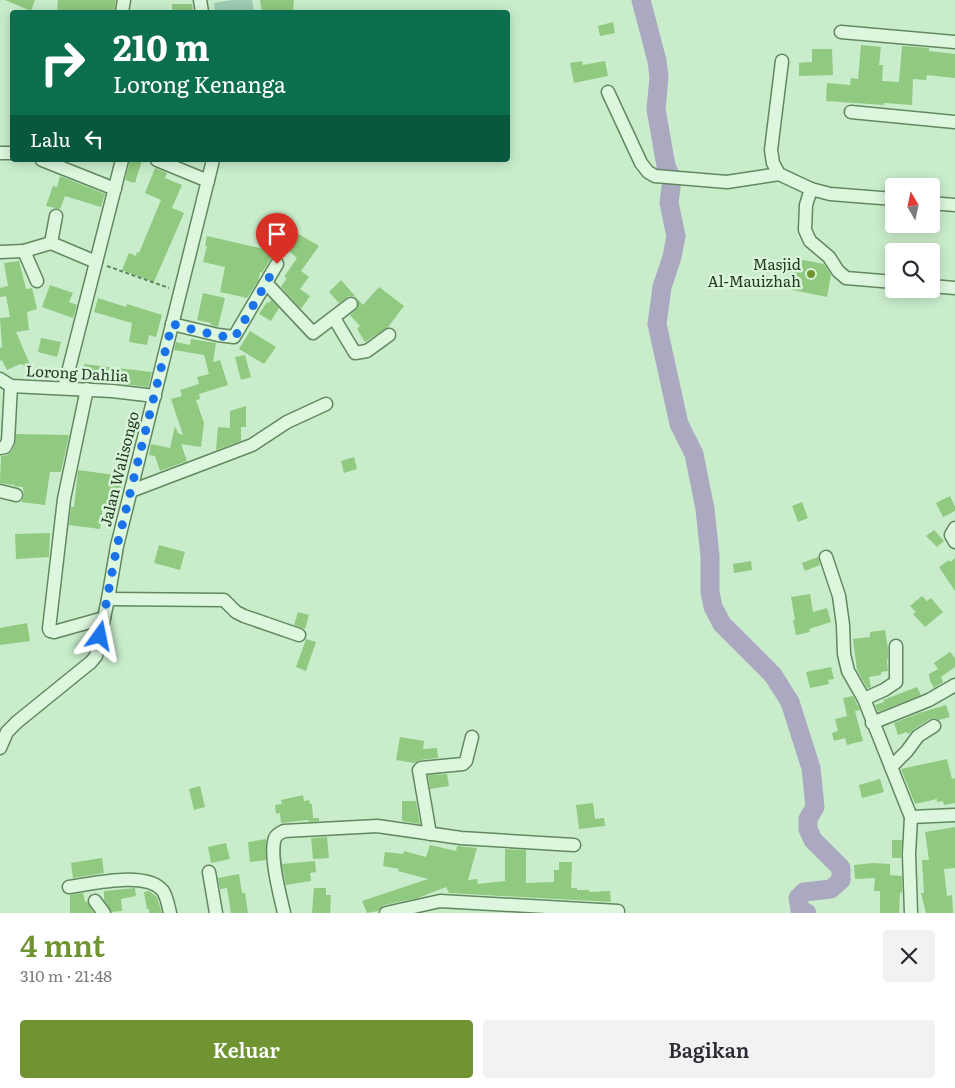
<!DOCTYPE html>
<html lang="id">
<meta charset="utf-8">
<style>
:root{--surface:#fff;--page:#f2f2f3;--text:#2b2b33;--muted:#7c7c81;--accent:#709431}
body{margin:0;font-family:Literata,serif;background:var(--page);color:var(--text);height:100vh;display:flex;flex-direction:column;font-size:19px;white-space:nowrap}
*{box-sizing:border-box;margin:0}
p{font-size:16px;color:var(--muted)}
.icon{flex:none;width:28px;height:28px;fill:none;stroke:currentColor;stroke-width:2;stroke-linecap:round;stroke-linejoin:round}
.map{position:relative;height:913px;overflow:hidden}
.sheet{display:flex;flex-direction:column;background:var(--surface);flex:1}
.sheet>*{flex:none}
.top-card{position:absolute;left:10px;top:10px;width:500px;height:152px;border-radius:5px;box-shadow:0 2px 12px #0003;background:#0b6e4f;color:#fff;overflow:hidden}
.needle{width:32px;rotate:351deg}
.controls{position:absolute;left:885px;top:178px;display:grid;gap:10px}
.controls a{display:grid;place-items:center;width:55px;height:55px;border-radius:5px;background:var(--surface);box-shadow:0 2px 12px #0003;font-size:25px}
.pin{position:absolute;display:grid;place-items:center;width:42px;height:42px;color:#fff;margin:-51px -21px;border-radius:50% 50% 50% 0;rotate:-45deg;box-shadow:0 0 5px #0007}
.pin .icon{rotate:45deg}
.me{position:absolute;width:55px;margin:-28px;rotate:12deg;stroke-linejoin:round;filter:drop-shadow(0 0 4px #0008)}
.turn{display:flex;align-items:center;gap:18px;height:105px;padding:0 20px;font-size:22px}
.turn .icon{width:65px;height:65px;stroke-width:2.5}
.turn b{display:block;font-size:35px;line-height:42px}
.then{display:flex;align-items:center;height:48px;padding:0 20px;background:#0003;gap:10px;font-size:19px}
.round{display:grid;place-items:center;flex:none;width:52px;height:52px;border-radius:5px;background:var(--page)}
.headline{display:flex;align-items:center;justify-content:space-between;height:85px;padding:0 20px}
h1{font-size:30px;font-weight:600;line-height:38px;color:var(--accent)}
.button{display:flex;gap:10px;margin-top:auto;padding:10px 20px}
.button a{flex:1;height:58px;border-radius:5px;background:var(--accent);color:#fff;font-size:20px;font-weight:600;line-height:58px;text-align:center}
.button a+a{background:var(--page);color:var(--text)}
.map>svg:first-child{display:block}
.pitch{fill:#9dcbb3}
.lines{fill:none;stroke-linecap:round;stroke-linejoin:round}
.river{stroke:#aba9c1;stroke-width:19}
.building{fill:#90c980}
.minor-casing{stroke:#62885e;stroke-width:15}
.path{stroke:#62885e;stroke-width:2;stroke-dasharray:4 2.5;stroke-linecap:butt}
.minor{stroke:#dcf7de;stroke-width:12}
.route{stroke:#1a73e8;stroke-width:9;stroke-dasharray:0 16.2}
.poi-dot{fill:#709431;stroke:#d8f4da;stroke-width:2}
.labels{text-anchor:middle;stroke-width:5;stroke-linejoin:round;paint-order:stroke}
.poi-label{font-size:15px;fill:#243921;stroke:#d8f4da;text-anchor:end}
.street-label{font-size:15px;fill:#243921;stroke:#d8f4da}
</style>
<div class="map">
<svg width="955" height="913" viewBox="0 0 955 913">
<rect width="100%" height="100%" fill="#c9edcb"/>
<!-- pitch -->
<path class="pitch" d="M232,0H252L254,12H215L214,3Z"/>
<g class="lines">
<!-- river -->
<path class="river" d="M641,0L657,61L659,77L656,109L666,166L672,179L669,203L676,236L672,257L662,287L657,324L679,424L694,454L705,509L710,556V592L713,607L722,624L773,675L790,702L811,768L815,807L808,819V829L813,840L841,868V880L831,889L804,892L798,898L800,910L807,913"/>
</g>
<!-- building -->
<g class="building">
<path d="M5,0H35L31,11Z"/>
<path d="M58,0H116L114,12H57Z"/>
<path d="M260,0H294L293,12H262Z"/>
<path d="M172,4H192L193,12H172Z"/>
<path d="M613,22L615,33L600,36L598,26Z"/>
<path d="M861,45L881,47L879,65H883L882,81L899,82L902,46L929,48V51L955,54V78L927,75L926,80L913,79L912,105L884,103V105L826,101L827,83L850,85L851,78L858,79Z"/>
<path d="M812,49H832L833,75L799,76V63L812,62Z"/>
<path d="M582,61L583,65L605,61L608,76L574,83L570,63Z"/>
<path d="M130,160H142L135,183L125,180Z"/>
<path d="M155,168L167,173L165,178L182,185L172,208L184,213L154,282L122,270L129,253L136,256L137,252L139,253L161,200L145,193Z"/>
<path d="M60,176L105,194L101,207L65,196L60,209L46,206L53,186L57,187Z"/>
<path d="M295,232L319,246L301,271L309,277L300,289L310,296L301,309L281,287L287,278L284,277L297,258L284,247Z"/>
<path d="M207,236L273,251L271,258L262,273L260,272L258,281L247,298L220,292L225,267L203,262L207,246H205Z"/>
<path d="M798,259L824,264L831,275L827,297L792,290L794,279L789,278L791,269L796,270Z"/>
<path d="M19,261L26,289L32,288L37,309L27,312L29,330L16,332L31,367L20,364L7,370L2,360L0,361V348L2,347L0,318L10,317L6,296L0,297V288L8,286L4,263Z"/>
<path d="M341,280L363,305L379,287L404,306L388,327L365,342L357,329L360,326L350,315L358,308V300L354,296H349L339,303L329,292Z"/>
<path d="M50,285L73,293L69,302L77,305L73,318L42,307Z"/>
<path d="M203,293L225,298L218,327L211,325V323L197,320Z"/>
<path d="M98,298L126,307L127,304L162,315L156,337L149,335L147,345L129,342L132,323L94,312Z"/>
<path d="M271,300L279,308L271,321L259,314L267,302L269,303Z"/>
<path d="M250,331L276,347L264,364L239,349Z"/>
<path d="M41,338L61,342L57,357L38,352Z"/>
<path d="M191,339L216,343L213,362L220,360L228,385L199,394L200,399L196,400L204,423L201,447L181,444L187,461L160,471L155,456L149,455L151,444L170,448L175,426L178,433L183,435L171,399L182,396L180,390L199,384L197,377L209,374L204,355L174,350L176,342L190,345Z"/>
<path d="M245,355L251,377L241,380L235,357Z"/>
<path d="M84,364L117,368L152,372L148,387L82,379Z"/>
<path d="M246,406V427H241V441L216,450L218,427L230,428V411Z"/>
<path d="M16,434L69,435L61,472H50L45,505L21,502L24,496L23,487L14,486V483L13,485L0,483L1,456L7,455L12,451L15,444Z"/>
<path d="M354,457L357,469L344,473L341,461Z"/>
<path d="M78,470L122,476L118,508L103,506L100,529L69,525L71,507H74Z"/>
<path d="M950,496L955,507V511L943,517L936,503Z"/>
<path d="M802,502L808,518L798,522L792,506Z"/>
<path d="M934,530L944,541L937,547L926,536Z"/>
<path d="M50,533L49,557L16,559L15,534Z"/>
<path d="M159,545L185,552L180,570L154,563Z"/>
<path d="M818,557L820,565L805,571L802,563Z"/>
<path d="M955,558V591L939,567L949,560L950,562Z"/>
<path d="M751,561L752,570L734,573L733,564Z"/>
<path d="M810,594L813,612L827,608L831,622L809,629L810,632L796,635L793,620H795L791,597Z"/>
<path d="M922,596L927,601L931,598L943,612L925,627L913,614L916,612L910,606Z"/>
<path d="M298,612L309,615L305,629L294,625Z"/>
<path d="M27,623L30,641L0,645V628Z"/>
<path d="M885,630L888,648V659L887,660L888,671L881,672V675L869,677L871,687L867,688L857,670L853,639L870,637V632Z"/>
<path d="M306,639L316,642L306,671L296,667Z"/>
<path d="M950,652L955,658V667L941,677L943,682L934,688L930,681L929,674L938,669L934,663Z"/>
<path d="M831,667L834,679L828,680L829,684L810,688L806,672Z"/>
<path d="M917,687L921,695L878,712L875,705L884,702L883,700Z"/>
<path d="M853,696L860,710L855,711L863,741L847,745L845,738L834,741L832,733L838,731L835,719L847,716L843,698Z"/>
<path d="M946,705L950,717L939,720L934,718L930,719L914,729L910,733L907,734V732L898,735L894,723L919,713Z"/>
<path d="M400,737L424,741L423,749L437,748L438,758L420,760L414,763L396,760Z"/>
<path d="M947,759L952,779L955,778V803L944,805L943,801L937,802V799L915,804L901,769Z"/>
<path d="M447,774L449,786L430,789L428,775Z"/>
<path d="M880,779L884,792L862,798L859,785Z"/>
<path d="M200,786L205,807L194,810L189,789Z"/>
<path d="M303,795L304,801L309,800L310,804H312L313,818H319V821L309,822L308,820L281,823L280,813L276,814L275,805L282,804L281,800Z"/>
<path d="M402,801H416L420,824L402,821Z"/>
<path d="M593,803L595,819L604,818L605,826L579,829L576,805Z"/>
<path d="M955,827V868L944,869L947,896L952,895L953,913H926L921,893H924L922,860H929L925,832Z"/>
<path d="M327,837L329,858L313,859L311,838Z"/>
<path d="M266,839V860L250,862L248,842Z"/>
<path d="M892,840H902L901,858H892Z"/>
<path d="M226,843L230,859L211,863L208,847Z"/>
<path d="M430,845L456,851L457,846L477,848L468,880L477,879L478,884L505,881V849L526,850V883L554,882V870H559V862H572L571,888H577V890H589V892L610,891L611,902L449,893L446,887L418,898L384,905L378,911L367,913L362,901L428,879L398,871L399,869L383,866L385,852L403,854L404,851L426,857Z"/>
<path d="M102,858L104,873L73,878L71,863Z"/>
<path d="M315,861L316,872L310,873L311,881L286,885L282,864Z"/>
<path d="M873,863L890,864V875L902,876V893L900,892L899,913H880V891H874L875,878L855,879L854,865Z"/>
<path d="M239,874L242,893H245L248,913H231L227,888L220,889L218,878Z"/>
<path d="M135,888L136,896L121,899L122,911L112,912L104,900V891Z"/>
<path d="M314,888H326V895H331L330,913H312Z"/>
<path d="M149,891L157,897L162,913H149V909H147L144,892Z"/>
<path d="M83,893L85,902H87L94,913H70V895Z"/>
</g>
<g class="lines">
<defs>
<g id="minor">
<path d="M200,0L202,12"/>
<path d="M122,12L124,0"/>
<path d="M841,32L955,42"/>
<path d="M782,61L771,150L773,163L779,174L811,189L830,194L894,199"/>
<path d="M608,92L641,163L648,172L655,176L727,182L779,174"/>
<path d="M851,112L955,122"/>
<path d="M0,153H12"/>
<path d="M42,160L115,189"/>
<path d="M157,160L208,181"/>
<path d="M811,189L806,205L805,230L810,241L829,257L838,271L846,278L894,282"/>
<path d="M931,203L955,205"/>
<path d="M56,216L51,243L96,262"/>
<path d="M24,251L51,243"/>
<path d="M0,252L24,251L37,281"/>
<path d="M266,283L313,333L351,304"/>
<path d="M931,286L955,288"/>
<path d="M334,318L355,353L367,351L389,335"/>
<path d="M172,324L218,335L234,337L277,264"/>
<path d="M0,379L11,386L112,391L155,396"/>
<path d="M64,388L122,160"/>
<path d="M87,389L64,499L49,629L50,631L54,632L104,618"/>
<path d="M0,448L5,447L8,441L11,386"/>
<path d="M0,491L16,495"/>
<path d="M131,491L252,445L287,422L326,404"/>
<path d="M955,528L951,535L955,542"/>
<path d="M826,557L839,596L843,625L844,654L848,671L864,699L911,817L909,854L911,913"/>
<path d="M108,599L224,600L236,612L244,616L299,635"/>
<path d="M864,699L884,690L896,682V646"/>
<path d="M872,723L929,700L955,685"/>
<path d="M0,748L7,732L17,722L91,662L96,656L108,599L117,546L213,160"/>
<path d="M891,767L907,751L918,736L934,726"/>
<path d="M911,817L955,815"/>
<path d="M430,834L419,770L421,768L463,764L466,761L472,737"/>
<path d="M209,872L216,913"/>
<path d="M69,887C91,884 147,870 163,891C167,897 168,905 170,913"/>
<path d="M95,901L104,913"/>
<path d="M284,913C280,895 269,855 275,838C277,834 280,833 284,831L377,826L461,838L574,845"/>
<path d="M386,913L440,901L618,911"/>
</g>
</defs>
<!-- minor casing -->
<use href="#minor" class="minor-casing"/>
<!-- path -->
<path class="path" d="M107,266L169,288"/>
<!-- minor -->
<use href="#minor" class="minor"/>
</g>
<g class="lines">
<!-- route -->
<path class="route" d="M100,636L117,546L172,324C186,327 223,339 235,337L277,264"/>
</g>
<!-- markers -->
<circle class="poi-dot" cx="811" cy="274" r="5"/>
<g class="labels">
<!-- poi labels -->
<g class="poi-label">
<text x="801" y="270">Masjid<tspan x="801" dy="17">Al-Mauizhah</tspan></text>
</g>
<!-- street labels -->
<g class="street-label">
<text transform="translate(77 374) rotate(3)" y="5">Lorong Dahlia</text>
<text transform="translate(120 469) rotate(-76)" y="5">Jalan Walisongo</text>
</g>
</g>
</svg>
<div class="controls">
<a><svg class="needle" viewBox="-14 -14 28 28"><path d="M0-13l5 13h-10z" fill="#e53935"/><path d="M0 13l5-13h-10z" fill="#7c7c81"/></svg></a>
<a><svg class="icon" aria-label="search" viewBox="0 0 24 24"><circle cx="10" cy="10" r="6"/><path d="M15 15l6 6"/></svg></a>
</div>
<div class="pin" style="left:277px;top:264px;background:#d93025"><svg class="icon" aria-label="arrive" viewBox="0 0 24 24"><path d="M6 21V4h12l-3 4 3 4H6"/></svg></div>
<svg class="me" style="left:100px;top:636px" viewBox="-20 -20 40 40"><path d="M0-17L14 15 0 8-14 15z" fill="#1a73e8" stroke="#fff" stroke-width="4"/></svg>
<div class="top-card">
<div class="turn"><svg class="icon" aria-label="right" viewBox="0 0 24 24"><path d="M7 20v-9h11M14 6l5 5-5 5"/></svg><div><b>210 m</b>Lorong Kenanga</div></div>
<div class="then">Lalu<svg class="icon" aria-label="left" viewBox="0 0 24 24"><path d="M17 20v-9H6M10 6l-5 5 5 5"/></svg></div>
</div>
</div>
<section class="sheet">
<div class="headline"><div><h1>4 mnt</h1><p>310 m · 21:48</p></div><a class="round"><svg class="icon" aria-label="close" viewBox="0 0 24 24"><path d="M6 6l12 12M18 6L6 18"/></svg></a></div>
<div class="button"><a>Keluar</a><a>Bagikan</a></div>
</section>
